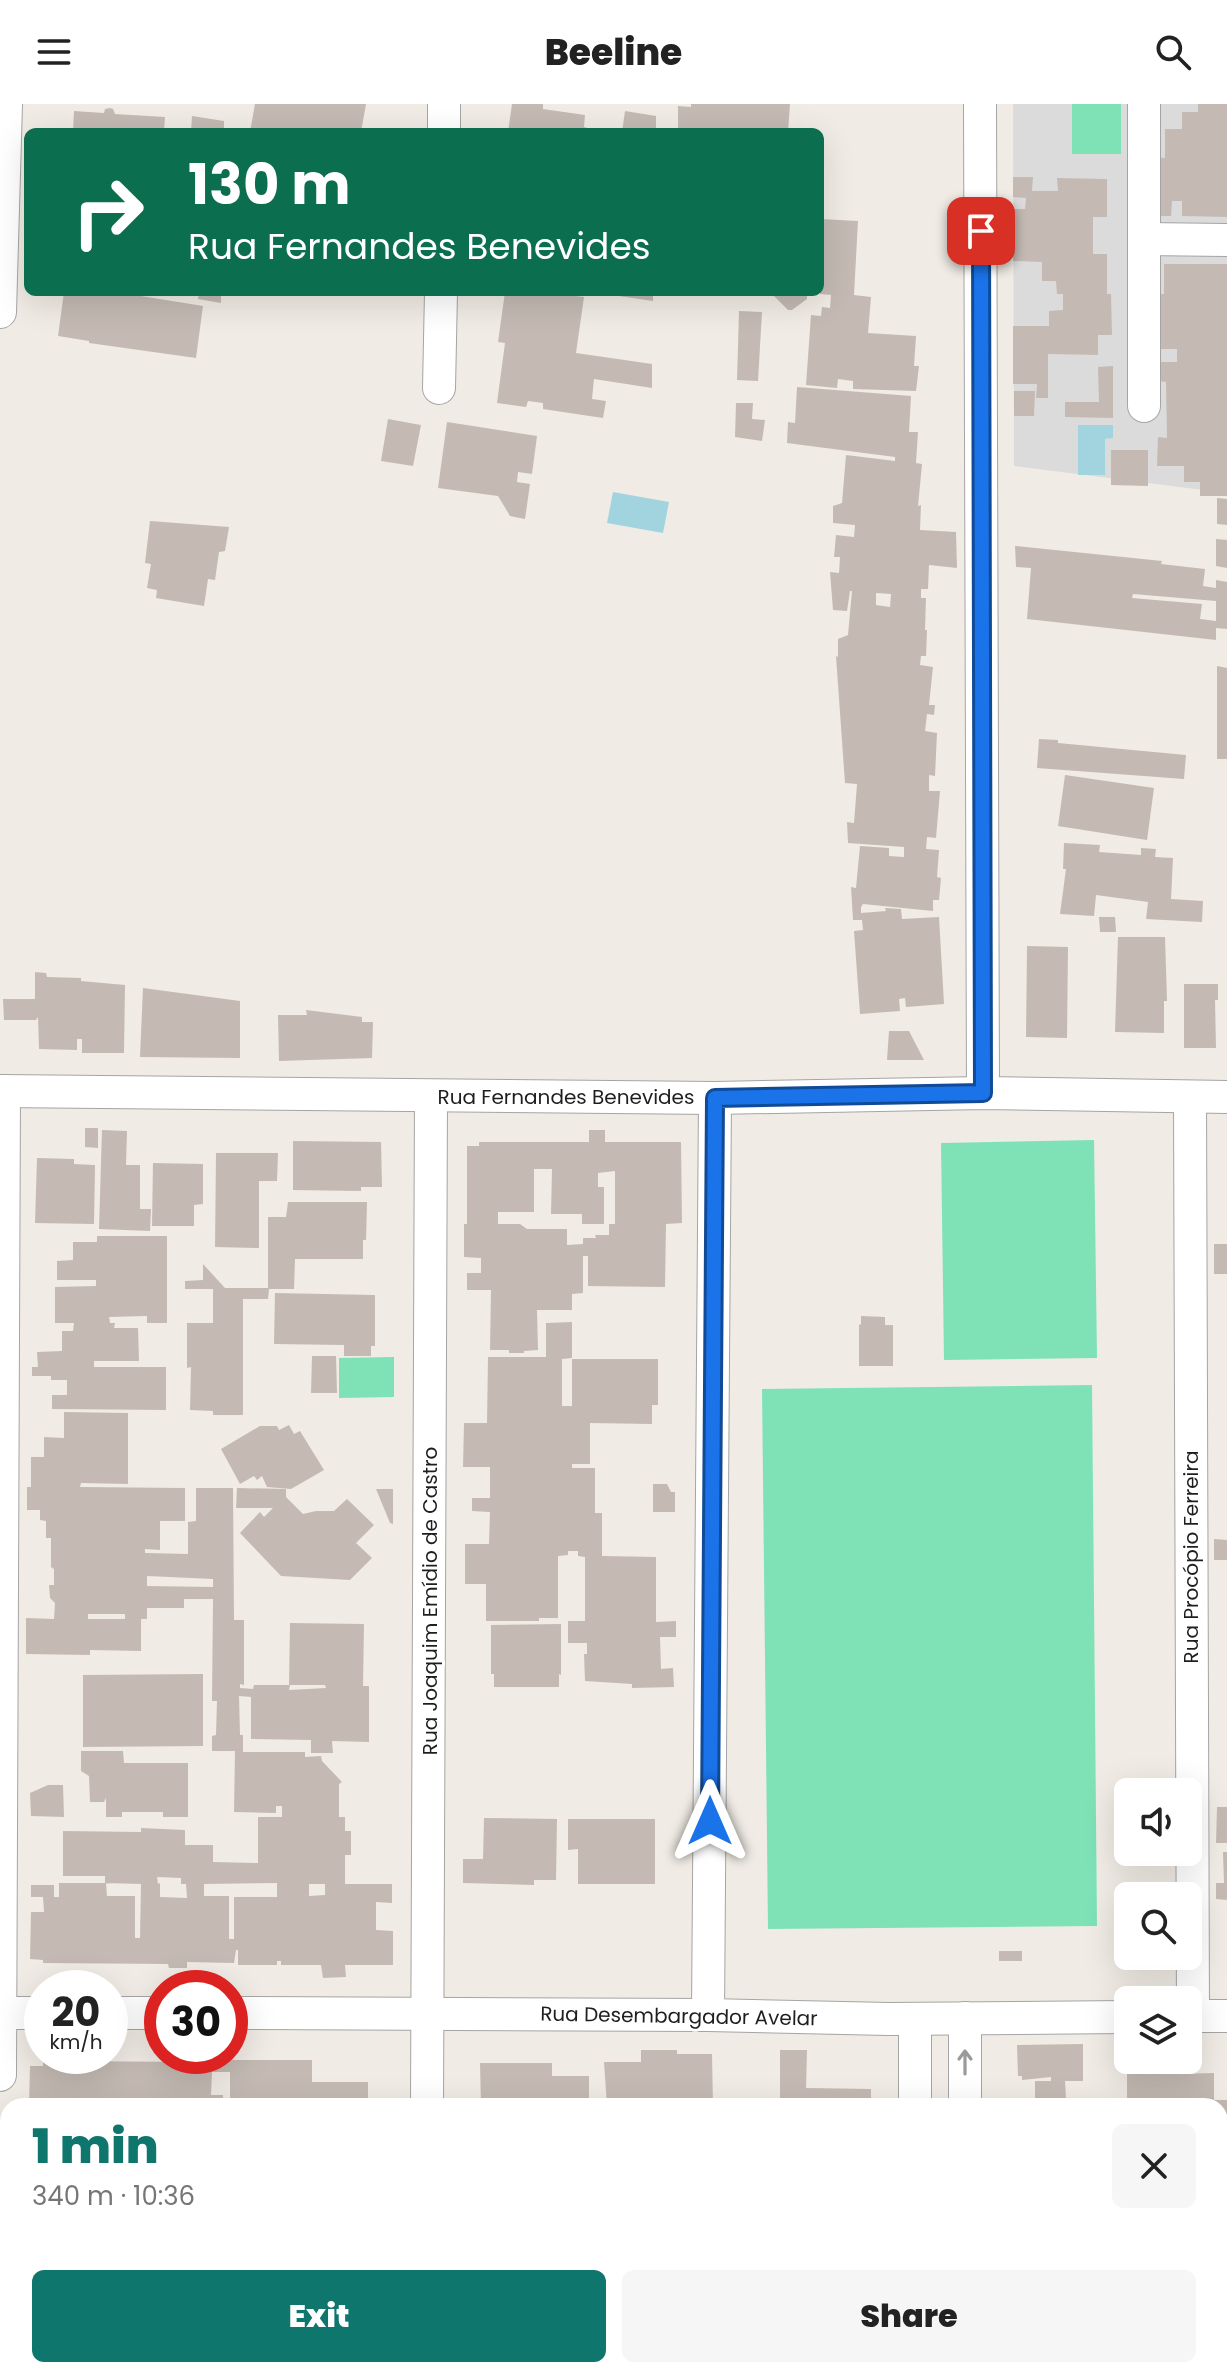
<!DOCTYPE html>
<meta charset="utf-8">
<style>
:root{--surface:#fff;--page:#f6f6f6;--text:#222;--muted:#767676;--accent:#0f766e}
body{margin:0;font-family:Poppins,sans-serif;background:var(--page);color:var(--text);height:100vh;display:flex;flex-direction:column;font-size:30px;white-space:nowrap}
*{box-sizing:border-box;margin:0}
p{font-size:26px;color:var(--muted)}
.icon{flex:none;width:44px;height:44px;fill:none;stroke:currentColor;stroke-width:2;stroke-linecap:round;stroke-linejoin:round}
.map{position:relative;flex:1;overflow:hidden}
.details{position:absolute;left:0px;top:1994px;width:1228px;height:280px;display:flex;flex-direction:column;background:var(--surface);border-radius:24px 24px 0 0;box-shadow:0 8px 32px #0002}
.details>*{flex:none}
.banner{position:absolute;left:24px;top:24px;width:800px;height:168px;border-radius:12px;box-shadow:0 8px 32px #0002;background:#0b6e4f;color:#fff;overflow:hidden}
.buttons{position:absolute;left:1114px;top:1674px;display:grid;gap:16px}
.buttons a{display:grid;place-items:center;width:88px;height:88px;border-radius:12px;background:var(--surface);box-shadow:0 8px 32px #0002;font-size:40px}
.speed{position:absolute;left:24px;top:1866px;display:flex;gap:16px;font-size:40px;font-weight:700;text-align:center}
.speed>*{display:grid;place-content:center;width:104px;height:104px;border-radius:50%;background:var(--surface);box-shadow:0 8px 32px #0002;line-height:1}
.speed small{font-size:20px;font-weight:400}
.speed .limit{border:12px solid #d22;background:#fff;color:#111}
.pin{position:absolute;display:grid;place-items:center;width:68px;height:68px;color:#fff;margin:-34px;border-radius:16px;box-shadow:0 4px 12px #0006}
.me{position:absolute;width:88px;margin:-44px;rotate:0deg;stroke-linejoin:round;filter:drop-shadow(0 0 6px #0008)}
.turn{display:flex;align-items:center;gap:28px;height:168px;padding:0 32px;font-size:36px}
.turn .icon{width:104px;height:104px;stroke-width:2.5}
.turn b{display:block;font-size:56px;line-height:68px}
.round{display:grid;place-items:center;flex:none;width:84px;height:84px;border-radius:12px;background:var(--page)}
.overview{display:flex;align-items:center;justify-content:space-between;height:136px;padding:0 32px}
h1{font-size:48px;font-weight:800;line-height:60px;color:var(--accent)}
.primary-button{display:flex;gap:16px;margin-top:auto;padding:16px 32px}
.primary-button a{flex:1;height:92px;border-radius:12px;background:var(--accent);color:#fff;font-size:32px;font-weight:800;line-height:92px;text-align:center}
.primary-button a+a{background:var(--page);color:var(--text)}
header{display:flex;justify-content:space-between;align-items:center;height:104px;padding:0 32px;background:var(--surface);font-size:36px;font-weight:800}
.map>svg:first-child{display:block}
.residential{fill:#dcdbdb}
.pitch{fill:#7ee2b6}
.water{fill:#a2d4df}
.building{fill:#c4bab3;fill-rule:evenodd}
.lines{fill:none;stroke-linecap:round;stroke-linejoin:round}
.minor-casing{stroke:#a5a5a5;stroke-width:34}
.minor{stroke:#fff;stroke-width:32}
.oneway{stroke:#9a9a9a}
.route-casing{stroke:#114b97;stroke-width:20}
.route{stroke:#1a73e8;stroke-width:14}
.labels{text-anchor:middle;stroke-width:6;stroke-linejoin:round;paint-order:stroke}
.street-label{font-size:20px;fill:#1e1e1e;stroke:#fff}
</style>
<header><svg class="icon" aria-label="menu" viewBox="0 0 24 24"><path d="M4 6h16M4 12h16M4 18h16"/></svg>Beeline<svg class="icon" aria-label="search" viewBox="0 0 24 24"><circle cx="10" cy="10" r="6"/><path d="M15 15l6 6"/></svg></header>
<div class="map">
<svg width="1227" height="2274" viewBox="0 0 1227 2274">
<rect width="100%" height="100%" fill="#f0ebe4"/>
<!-- residential -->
<path class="residential" d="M1013,0H1227V389L1014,362Z"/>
<!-- pitch -->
<g class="pitch">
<rect x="1072" y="0" width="49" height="50"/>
<path d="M1094,1036L1097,1254L944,1256L941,1039Z"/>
<path d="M394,1253V1293L339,1294V1254Z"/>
<path d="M1092,1281L1097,1822L768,1825L762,1285Z"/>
</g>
<!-- water -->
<g class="water">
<path d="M1078,321H1113V334L1105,335V371H1078Z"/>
<path d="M613,388L669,398L663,429L607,419Z"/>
</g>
<!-- building -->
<g class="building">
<path d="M255,0H366L361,28H250Z"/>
<path d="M512,0H543V5L585,11L584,23L600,28H508Z"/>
<path d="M691,0H790L788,28H678V2L691,3Z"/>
<path d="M1198,0H1227V113L1182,112V97H1172L1171,112H1156V53L1165,54V25H1182V8H1198Z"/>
<path d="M110,4L113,5L115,10L165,13L164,28H73L74,7L104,9L105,5Z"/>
<path d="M625,7L656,12V28H622Z"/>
<path d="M192,12L224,17V28H191Z"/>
<path d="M1013,73H1033L1032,87H1058L1057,74L1107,75V113H1093V150H1107V190H1111L1112,231H1098V251L1048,250V294H1036L1037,280H1013V222H1049V207L1063,206V190H1057L1056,177H1042V158L1013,157V105H1025L1026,94L1013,93Z"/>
<path d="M820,115L858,117L854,191L871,193L868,229L916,232L914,262H919L916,287L853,285V277L838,275L837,284L806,281L811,211L821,212L822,203L830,204L831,191L820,190Z"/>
<path d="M1164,160H1227V392H1200V378H1184V362H1157L1158,333L1167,334L1166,278L1158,277V258H1177V245H1161V229L1158,228L1157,190H1164Z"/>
<path d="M64,188H116L203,202L196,254L89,239V237L58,232Z"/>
<path d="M199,188H221V199L198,195Z"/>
<path d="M505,188H544L584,193L576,249L652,260V284L594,275L592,295L606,297L603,314L543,305V299L528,297L526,303L497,299L505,239L498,238Z"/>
<path d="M613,188H653V197L612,191Z"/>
<path d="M773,188H807V195L792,206H788L773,191Z"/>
<path d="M739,207L762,208L758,277L737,276Z"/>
<path d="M1113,262V314L1065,313V298H1099L1098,263Z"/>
<path d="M797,283L911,292L909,328H918L916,359L922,360L918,402L921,401L920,426L956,428L957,464L929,461L928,485H921V494H926L925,526H927L926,552H921L920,561L933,563L929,601H935L934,611L927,610L925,627L937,629L935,672L929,671V687H940L936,734L927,733L926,745L939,746L937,773L941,774L939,796H933V807L863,800L861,803V809L886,807L885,804L901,805L902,815L939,813L944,900L906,903L905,894L899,895L900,907L860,910L854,827L863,826L862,816H853L851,783L856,784L860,742L889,744V752L904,753V743L848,739L847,718L854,719L857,680L845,679L836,552L838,553V535L848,531L852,487H850L847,507L833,506L830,468L839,469L840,453H834L836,431L854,433L855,421L833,419V402L842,399L846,351L895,357V353L787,339L788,318L795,319ZM876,489L891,490L890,503L876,501Z"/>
<path d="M1014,287H1035L1034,312H1014Z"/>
<path d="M736,299H753L752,315L765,316L762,337L735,333Z"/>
<path d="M388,315L421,321L413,362L381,357Z"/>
<path d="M447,318L537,332L532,370L518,368L517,378L530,380L525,415L510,412L498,392L438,384Z"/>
<path d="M1111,346H1148V382L1111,381Z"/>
<path d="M1217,394L1227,395V421L1217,420Z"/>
<path d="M150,417L229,423L225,447L219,448L215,476L208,475L204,502L156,494L157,486L147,484L151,460L145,459Z"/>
<path d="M1216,435L1227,436V464L1216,462Z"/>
<path d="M1015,442L1162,457L1161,460L1205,465L1203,482L1216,484V476L1227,478V525L1216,524V536L1027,515L1031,464L1016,463ZM1133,490L1216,497V517L1200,515L1202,500L1132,494Z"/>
<path d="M1217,562L1227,564V655H1217Z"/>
<path d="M1039,635L1058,636V639L1186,651L1184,675L1037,664Z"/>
<path d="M1065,671L1154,684L1147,736L1058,722Z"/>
<path d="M1064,739L1100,741L1099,748L1141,751V744L1156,745L1155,753L1173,754L1171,795L1203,797L1202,818L1146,815L1148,798L1096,791L1094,812L1060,810L1066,765H1063Z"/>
<path d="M1099,813H1115L1116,828H1100Z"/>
<path d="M1118,833H1165L1167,897H1164V929L1115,928Z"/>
<path d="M1027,842L1068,843L1067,934L1026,933Z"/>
<path d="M35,868L46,869L47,873L81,874V877L125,881L124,949H82V935H77V946L39,945L38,913L36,916H4L3,895H35Z"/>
<path d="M1184,880H1218V896H1215L1216,944H1184Z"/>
<path d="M143,884L240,897V954L140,953Z"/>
<path d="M306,906L362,913V918H373L372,954L279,957L278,911H307Z"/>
<path d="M889,927H909L924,956H887Z"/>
<path d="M85,1024H98V1044L85,1043Z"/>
<path d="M102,1026L127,1027L126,1061H140V1105H151L150,1127L99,1125Z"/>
<path d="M589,1026H605V1038H681L682,1119L666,1120L665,1183L588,1182V1152H583V1189L572,1190V1206H537L538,1246L524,1247V1249H509V1246H490L491,1186H467V1169H481V1154L464,1153V1120H467V1042H479V1038H589ZM534,1065H552L551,1110H582V1120H604V1083H598V1069L615,1067V1120H609V1131H595L596,1134H583V1140L567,1141V1125H527L520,1120H498V1108H534Z"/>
<path d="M293,1037L381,1038L382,1083H361V1087L293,1086Z"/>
<path d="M216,1049H278L277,1077H259V1144L215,1143Z"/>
<path d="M37,1054L74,1055V1060L95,1061L94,1120L35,1119Z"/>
<path d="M153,1059L203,1060V1100L194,1101V1122H152Z"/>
<path d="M288,1098H367L366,1136H363V1155H295L294,1185H269L268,1195H243V1311H213V1307L190,1306L191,1263L187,1264V1219H213V1185H185V1177L203,1176V1160L225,1184H268V1113H286Z"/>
<path d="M97,1132H167V1219H147V1212L109,1213L110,1219H115L114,1224H138L139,1257H94V1263H166V1306L52,1305V1291H67V1276H51V1272H32V1263H38L37,1248L62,1247V1227H73L74,1219H55V1183L96,1182V1176H57V1157L73,1156V1138H97Z"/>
<rect x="1214" y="1140" width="13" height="30"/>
<path d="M275,1189L375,1191V1242H371V1252H344V1241L274,1240Z"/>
<path d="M861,1212L885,1213V1221H893V1262H859V1221L861,1220Z"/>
<path d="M572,1218V1254L562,1255V1302H572V1255H658V1301H652V1320L590,1319V1360H572V1364H595V1409H602V1452L656,1453V1518L676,1517V1533H660L661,1565L673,1564L674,1583L632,1584V1580L585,1577L584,1550H587V1539H568V1517H585V1453L578,1452V1447H568V1451L558,1452V1514H539V1517H486V1480H465V1440H489L490,1408L472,1407V1394H490V1363H463L464,1319H487L488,1253H546V1219Z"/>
<path d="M312,1252H336L337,1289H311Z"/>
<path d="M64,1308L128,1309V1380L81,1379L80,1383L185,1384V1417H160V1446L145,1445V1449L188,1450V1418L196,1417V1384H233L234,1516H244V1581L240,1580V1584L253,1585L254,1581H289L290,1519L364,1520L363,1582H369V1638L332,1637L333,1649H311V1636L251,1635V1593L239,1592L240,1631H243V1648H305V1653L321,1652L322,1657L342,1678L339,1680V1713H345V1727H351V1751H345V1780H392V1799L376,1798V1826L393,1827V1861H345L346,1873L323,1874L321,1861H281V1857H277V1861H238V1846H236L234,1859L187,1858V1864H169L168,1860L43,1859V1856L30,1855L31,1808H44L43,1793H31V1781H54V1793H59V1779H106L107,1792H135V1834H140L141,1780L105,1779V1772H63V1727L141,1728V1724L185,1726V1741H213V1758L258,1759V1713H282V1702H276V1709L234,1708L235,1647H212V1632L216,1631L217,1597H212L213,1495H184V1504H147V1515H141V1547L90,1546V1551L26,1550V1514L54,1515L55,1499L50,1494L49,1481H54V1465L51,1463V1434H46V1417L40,1416V1406H27V1383H31V1353H44V1333L64,1334ZM147,1472L213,1475V1483L147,1482ZM88,1510H125V1515H88ZM290,1581H325L326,1584L289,1586ZM157,1773L181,1774V1780H186L187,1794L160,1793V1779L158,1780ZM204,1780L277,1779V1793H234V1835H229V1792H204ZM309,1780H325V1791L309,1792Z"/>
<path d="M289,1321L294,1330L300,1327L324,1366L291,1385L267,1383L262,1372L257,1376L254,1372L240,1380L221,1345L260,1322H277L279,1326Z"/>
<path d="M653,1380H667L671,1388H675V1408H653Z"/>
<path d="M237,1384L286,1385V1393L303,1410L316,1407H334L347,1395L374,1421L356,1439L372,1454L350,1476L281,1472L240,1429L260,1408L264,1413L273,1404H236Z"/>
<path d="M376,1385H393V1420L390,1419Z"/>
<path d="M1214,1435L1227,1436V1456H1214Z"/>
<path d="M561,1520V1571L559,1570V1583H494V1570H491V1521Z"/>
<path d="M203,1570V1642L83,1643V1571Z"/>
<path d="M81,1647H123L124,1659H188V1713H163V1708H122V1713H106V1694L104,1698H90L89,1672L81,1667Z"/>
<path d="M48,1681H63L64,1713L31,1712L30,1689Z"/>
<path d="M1217,1703H1227V1739H1216Z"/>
<path d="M484,1714L557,1715L556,1776H534V1781L463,1779V1755H483Z"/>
<path d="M568,1715H655V1780H578V1745L568,1746Z"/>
<path d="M1223,1748H1227V1796L1216,1795V1779H1224Z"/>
<rect x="999" y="1847" width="23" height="10"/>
<path d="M1083,1940V1977H1065L1066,1995H1095V2002H1016V1995H1035V1977H1051V1973L1022,1976V1972H1018L1017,1941Z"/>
<path d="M641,1946H677V1950H712L713,2002H607L604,1958H641Z"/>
<path d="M780,1946H807L806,1984L871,1985V2002H780Z"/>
<path d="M211,1952H231V1956H312V1978H368V2002H230V1968H212L211,1991H223V2002H29L30,1962H43V1957L206,1958V1962L212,1961Z"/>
<path d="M1127,1956H1169V1964H1179V1970L1214,1969V1996H1227V2165H1220V2002H1127Z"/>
<path d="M480,1959H552V1972H589V2002H481Z"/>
<path d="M1220,2259H1227V2274H1192V2266H1220Z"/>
<rect x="48" y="2266" width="109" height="8"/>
<path d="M174,2266H246L247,2274H174Z"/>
<rect x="273" y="2266" width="98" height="8"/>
<rect x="500" y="2266" width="130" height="8"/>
<rect x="656" y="2266" width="22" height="8"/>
<rect x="784" y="2266" width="85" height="8"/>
<path d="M1013,2266L1098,2267V2274H1013Z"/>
</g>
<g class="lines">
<defs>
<g id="minor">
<path d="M980,0L983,989"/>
<path d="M444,28V0"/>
<path d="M1144,135L1227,136"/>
<path d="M0,208L6,0"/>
<path d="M439,284L441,188"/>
<path d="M1144,302V0"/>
<path d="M0,987L715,994L983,989L1227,993"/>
<path d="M1190,993L1193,1912"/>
<path d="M0,1909H42"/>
<path d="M110,1909H162"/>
<path d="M230,1909L708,1911L889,1915L1128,1913"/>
<path d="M708,1911L715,994"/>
<path d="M1188,1912H1227"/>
<path d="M965,1914V2002"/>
<path d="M915,1915V2002"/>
<path d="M0,1971L4,987"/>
<path d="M427,2002L431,993"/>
<path d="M917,2266V2274"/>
<path d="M965,2266V2274"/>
<path d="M427,2274V2266"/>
</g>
</defs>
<!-- minor casing -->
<use href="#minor" class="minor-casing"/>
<!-- minor -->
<use href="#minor" class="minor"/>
</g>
<!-- one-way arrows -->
<defs><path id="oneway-shaft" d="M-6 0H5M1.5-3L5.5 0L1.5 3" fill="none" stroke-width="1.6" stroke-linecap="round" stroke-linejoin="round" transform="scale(2)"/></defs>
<use class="oneway" href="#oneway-shaft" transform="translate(965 1958) rotate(-90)"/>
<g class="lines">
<defs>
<path id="route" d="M710,1717L715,994L983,989L981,127"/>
</defs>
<!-- route casing -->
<use href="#route" class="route-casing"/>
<!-- route -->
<use href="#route" class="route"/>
</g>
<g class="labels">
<!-- street labels -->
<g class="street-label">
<text x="566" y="1000">Rua Fernandes Benevides</text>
<text transform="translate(1191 1453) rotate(-90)" y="7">Rua Procópio Ferreira</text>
<text transform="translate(430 1497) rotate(-90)" y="7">Rua Joaquim Emídio de Castro</text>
<text transform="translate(679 1912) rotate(1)" y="7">Rua Desembargador Avelar</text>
</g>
</g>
</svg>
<div class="buttons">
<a><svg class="icon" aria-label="sound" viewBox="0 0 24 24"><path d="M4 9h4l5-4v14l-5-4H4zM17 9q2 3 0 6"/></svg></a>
<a><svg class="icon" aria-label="search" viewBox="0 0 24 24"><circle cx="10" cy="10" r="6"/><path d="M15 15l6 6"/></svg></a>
<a><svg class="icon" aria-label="layers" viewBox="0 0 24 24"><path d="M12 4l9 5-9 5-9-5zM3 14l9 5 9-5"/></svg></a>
</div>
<div class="speed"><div>20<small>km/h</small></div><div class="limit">30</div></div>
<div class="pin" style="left:981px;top:127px;background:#d93025"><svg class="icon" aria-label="arrive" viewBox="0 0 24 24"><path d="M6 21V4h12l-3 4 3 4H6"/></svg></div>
<svg class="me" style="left:710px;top:1717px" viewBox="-20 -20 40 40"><path d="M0-17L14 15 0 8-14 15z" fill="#1a73e8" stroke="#fff" stroke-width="4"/></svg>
<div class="banner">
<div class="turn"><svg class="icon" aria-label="right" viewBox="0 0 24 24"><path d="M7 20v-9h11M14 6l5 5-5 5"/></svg><div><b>130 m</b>Rua Fernandes Benevides</div></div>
</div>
<section class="details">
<div class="overview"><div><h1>1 min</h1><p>340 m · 10:36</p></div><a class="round"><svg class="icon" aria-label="close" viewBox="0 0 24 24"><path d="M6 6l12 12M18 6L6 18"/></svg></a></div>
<div class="primary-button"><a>Exit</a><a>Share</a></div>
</section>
</div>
